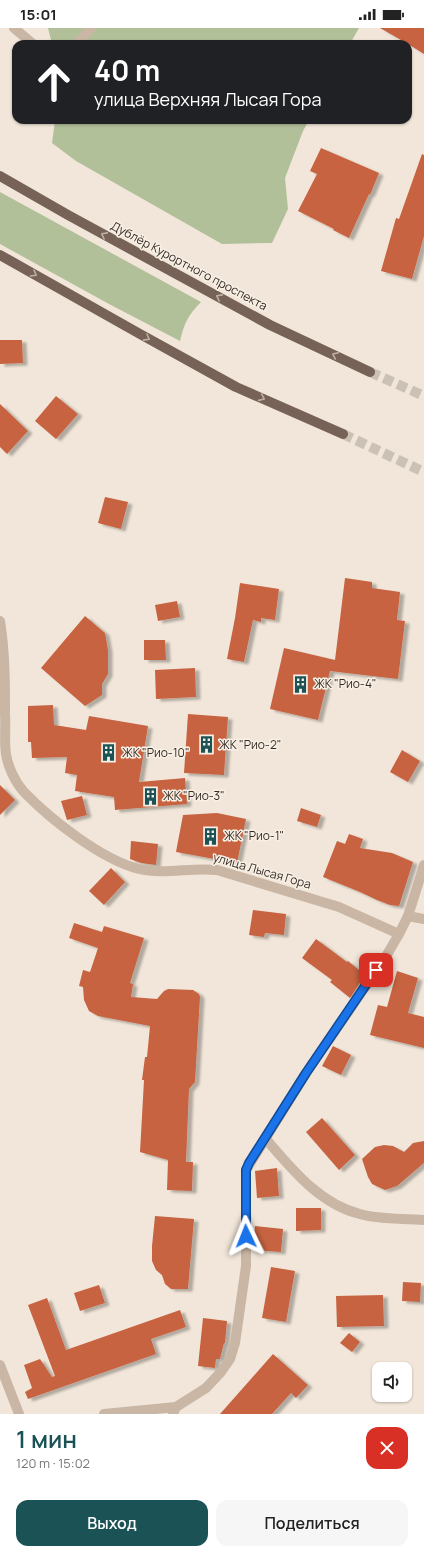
<!DOCTYPE html>
<html lang="ru">
<meta charset="utf-8">
<style>
:root{--surface:#fff;--page:#f6f6f6;--text:#222;--muted:#767676;--accent:#1b5256}
body{margin:0;font-family:Manrope,sans-serif;background:var(--page);color:var(--text);height:100vh;display:flex;flex-direction:column;font-size:15px;white-space:nowrap}
*{box-sizing:border-box;margin:0}
p{font-size:13px;color:var(--muted)}
.icon{flex:none;width:22px;height:22px;fill:none;stroke:currentColor;stroke-width:2;stroke-linecap:round;stroke-linejoin:round}
.map{position:relative;height:1386px;overflow:hidden}
.sheet{display:flex;flex-direction:column;background:var(--surface);flex:1}
.sheet>*{flex:none}
.guide{position:absolute;left:12px;top:12px;width:400px;height:84px;border-radius:12px;box-shadow:0 1px 3px #0004;background:#202124;color:#fff;overflow:hidden}
.fabs{position:absolute;left:372px;top:1334px;display:grid;gap:8px}
.fabs a{display:grid;place-items:center;width:40px;height:40px;border-radius:8px;background:var(--surface);box-shadow:0 1px 3px #0004;font-size:20px}
.pin{position:absolute;display:grid;place-items:center;width:34px;height:34px;color:#fff;margin:-17px;border-radius:8px;box-shadow:0 2px 6px #0006}
.me{position:absolute;width:44px;margin:-22px;rotate:358deg;stroke-linejoin:round;filter:drop-shadow(0 0 3px #0008)}
.turn{display:flex;align-items:center;gap:14px;height:84px;padding:0 16px;font-size:18px}
.turn .icon{width:52px;height:52px;stroke-width:2.5}
.turn b{display:block;font-size:28px;line-height:34px}
.round{display:grid;place-items:center;flex:none;width:42px;height:42px;border-radius:12px;background:var(--page)}
.head{display:flex;align-items:center;justify-content:space-between;height:68px;padding:0 16px}
h1{font-size:24px;font-weight:600;line-height:30px;color:var(--accent)}
.primary-button{display:flex;gap:8px;margin-top:auto;padding:8px 16px}
.primary-button a{flex:1;height:46px;border-radius:12px;background:var(--accent);color:#fff;font-size:16px;font-weight:600;line-height:46px;text-align:center}
.primary-button a+a{background:var(--page);color:var(--text)}
.status{display:flex;justify-content:space-between;align-items:center;height:28px;padding:0 20px;background:var(--surface);direction:ltr}
.status svg{height:11px;fill:currentColor}
.map>svg:first-child{display:block}
.green{fill:#b2c099}
.building{fill:#c76341;filter:url(#shadow)}
.lines{fill:none;stroke-linecap:round;stroke-linejoin:round}
.primary-tunnel{stroke:#cbc1b5;stroke-width:10;stroke-dasharray:10 5;stroke-linecap:butt}
.street{stroke:#c9b6a5;stroke-width:10}
.primary{stroke:#776257;stroke-width:10}
.oneway{stroke:#beb0a5}
.route-casing{stroke:#114b97;stroke-width:10}
.route{stroke:#1a73e8;stroke-width:7}
.labels{text-anchor:middle;stroke-width:3;stroke-linejoin:round;paint-order:stroke}
.street-label{font-size:12px;fill:#352b26;stroke:#f9f0e5}
.poi-label{font-size:12px;fill:#352b26;stroke:#f9f0e5;text-anchor:start}
</style>
<div class="status"><b>15:01</b><svg viewBox="0 0 49 12"><path d="M0 12V9h3v3zM5 12V6h3v6zM10 12V3h3v9zM15 12V0h3v12zM26 1h20v11H26zM47 4h2v5h-2z"/></svg></div>
<div class="map">
<svg width="424" height="1386" viewBox="0 0 424 1386">
<defs>
<filter id="shadow"><feDropShadow dx="4.5" dy="2.5" stdDeviation="1" flood-color="#0004"/></filter>
</defs>
<rect width="100%" height="100%" fill="#f1e6d9"/>
<!-- green -->
<g class="green">
<path d="M48,0H359L350,16H52Z"/>
<path d="M55,92H309L303,103L285,150L288,181L272,215L222,216L76,133L52,115Z"/>
<path d="M0,164L201,274C188,287 184,296 180,313L109,276L0,216Z"/>
</g>
<!-- building -->
<g class="building">
<path d="M380,0H424V26L408,16Z"/>
<path d="M321,120L379,145L370,167L369,166L349,210L333,202L334,201L298,183L317,146L310,143Z"/>
<path d="M422,126L424,127V208L412,251L381,243L396,190L399,191Z"/>
<path d="M0,312H22L23,335L0,336Z"/>
<path d="M56,368L78,386L56,411L35,393Z"/>
<path d="M0,376L28,403L7,426L0,419Z"/>
<path d="M105,469L128,474L121,501L98,495Z"/>
<path d="M345,550L372,554V560L400,564L397,592L405,593L398,651L330,643L318,692L270,681L284,620L335,632Z"/>
<path d="M240,555L279,561L275,592L261,590V594L253,592L244,634L227,631L235,590Z"/>
<path d="M177,573L180,589L158,593L155,577Z"/>
<path d="M85,588L105,605L108,622V646L102,656V667L85,678L41,640Z"/>
<path d="M144,612H165L166,632H144Z"/>
<path d="M195,640L196,669L156,671L155,642Z"/>
<path d="M53,677L54,697L86,702L89,688L148,698L139,754L185,750L187,776L115,782L114,769L75,763L77,747L65,745L67,729L32,730L31,714H28V678Z"/>
<path d="M188,686L228,689L224,747L184,745Z"/>
<path d="M402,722L420,733L408,754L390,744Z"/>
<path d="M0,757L15,772L0,787Z"/>
<path d="M82,768L87,787L67,792L61,773Z"/>
<path d="M301,780L321,787L317,799L297,793Z"/>
<path d="M217,785L246,791L237,835L176,824L183,787Z"/>
<path d="M349,806L363,811L360,820L392,825L413,834L399,878L390,877L377,872L360,864L323,849L337,813L345,816Z"/>
<path d="M131,813L158,816L156,837L141,835L130,831Z"/>
<path d="M111,840L125,854L104,877L89,863Z"/>
<path d="M253,882L286,886L284,907L265,905L264,909L249,907Z"/>
<path d="M74,895L102,904L104,898L144,910L130,955L133,956L131,969L157,971L164,963L168,961L193,962L199,966L200,969L195,1054L189,1061L186,1134H193L192,1163L167,1162L168,1132L140,1124L144,1052H142L145,1029H147L150,998L98,988L89,983L84,972L83,959L79,958L83,942L90,944L98,920L69,910Z"/>
<path d="M316,911L347,934L348,933L365,947L350,970L330,954L332,952L302,930Z"/>
<path d="M397,943L418,950L408,985L424,989V1020L370,1007L378,977L387,979Z"/>
<path d="M333,1018L351,1027L341,1047L322,1038Z"/>
<path d="M322,1090L355,1127L339,1142L306,1104Z"/>
<path d="M424,1113V1135L397,1158L385,1162L372,1156L368,1149L362,1131L375,1119L384,1117L393,1118L404,1124L413,1115Z"/>
<path d="M277,1140L279,1168L257,1170L255,1143Z"/>
<path d="M296,1180H321V1202L296,1203Z"/>
<path d="M155,1188L194,1191L188,1261H171L165,1256L162,1247L156,1242L152,1233V1218Z"/>
<path d="M255,1198L283,1201L281,1224L253,1222Z"/>
<path d="M271,1239L295,1243L286,1294L262,1290Z"/>
<path d="M403,1254L421,1255L420,1274L402,1273Z"/>
<path d="M99,1257L105,1275L80,1283L74,1265Z"/>
<path d="M383,1267L384,1298L337,1299L336,1268Z"/>
<path d="M47,1270L66,1322L180,1282L186,1299L151,1311L156,1326L28,1371L25,1364L32,1360L24,1337L40,1331L52,1349L55,1348L28,1277Z"/>
<path d="M203,1290L227,1293L225,1315H224L220,1331H216L215,1340L198,1338Z"/>
<path d="M349,1305L360,1314L352,1324L340,1315Z"/>
<path d="M273,1326L308,1357L296,1370L291,1365L272,1386H220Z"/>
</g>
<g class="lines">
<!-- primary-tunnel -->
<g class="primary-tunnel">
<path d="M370,344L424,368"/>
<path d="M343,406L424,444"/>
</g>
<!-- street -->
<g class="street">
<path d="M14,0L33,16"/>
<path d="M77,16L91,0"/>
<path d="M0,593C5,624 5,655 5,686C6,699 4,713 6,726C8,739 15,754 24,764C50,791 102,832 139,841C164,847 191,839 217,842L339,879L399,906"/>
<path d="M408,888L424,891"/>
<path d="M265,1110C291,1140 319,1176 360,1186C380,1192 403,1190 424,1192"/>
<path d="M0,1337L19,1386"/>
<path d="M104,1386L176,1379"/>
<path d="M173,1386L176,1379L206,1360L221,1344L230,1331L235,1315L246,1238V1142L306,1045L385,930L399,906L408,888L424,837"/>
</g>
<!-- primary -->
<g class="primary">
<path d="M0,148L68,187L270,297L370,344"/>
<path d="M0,227L140,306L236,359L343,406"/>
</g>
</g>
<!-- one-way arrows -->
<defs><path id="oneway-chevron" d="M-2-3.5L2.5 0L-2 3.5" fill="none" stroke-width="1.6" stroke-linecap="round" stroke-linejoin="round"/></defs>
<g class="oneway">
<use href="#oneway-chevron" transform="translate(104 207) rotate(-152)"/>
<use href="#oneway-chevron" transform="translate(34 246) rotate(30)"/>
<use href="#oneway-chevron" transform="translate(219 269) rotate(-152)"/>
<use href="#oneway-chevron" transform="translate(147 310) rotate(29)"/>
<use href="#oneway-chevron" transform="translate(335 327) rotate(-155)"/>
<use href="#oneway-chevron" transform="translate(262 370) rotate(24)"/>
</g>
<g class="lines">
<defs>
<path id="route" d="M246,1208V1142L249,1135L306,1045L376,942"/>
</defs>
<!-- route casing -->
<use href="#route" class="route-casing"/>
<!-- route -->
<use href="#route" class="route"/>
</g>
<!-- icons -->
<defs>
<symbol id="building-bare" viewBox="-9 -9 18 18"><path d="M-4-6H4V6H1V3H-1V6H-4ZM-2.5-4.3h1.7v1.8h-1.7ZM.8-4.3h1.7v1.8H.8ZM-2.5-1h1.7V.8h-1.7ZM.8-1h1.7V.8H.8Z" fill="#1b5256" stroke="#f9f0e5" stroke-width="2.5" paint-order="stroke"/></symbol>
</defs>
<g fill-rule="evenodd">
<use href="#building-bare" x="288" y="644" width="25" height="25"/>
<use href="#building-bare" x="194" y="704" width="25" height="25"/>
<use href="#building-bare" x="96" y="712" width="25" height="25"/>
<use href="#building-bare" x="138" y="756" width="25" height="25"/>
<use href="#building-bare" x="198" y="796" width="25" height="25"/>
</g>
<g class="labels">
<!-- street labels -->
<g class="street-label">
<text transform="translate(189 238) rotate(28)" y="4">Дублёр Курортного проспекта</text>
<text transform="translate(262 843) rotate(16)" y="4">улица Лысая Гора</text>
</g>
<!-- poi labels -->
<g class="poi-label">
<text x="314" y="660">ЖК "Рио-4"</text>
<text x="219" y="721">ЖК "Рио-2"</text>
<text x="122" y="729">ЖК "Рио-10"</text>
<text x="163" y="772">ЖК "Рио-3"</text>
<text x="224" y="812">ЖК "Рио-1"</text>
</g>
</g>
</svg>
<div class="fabs">
<a><svg class="icon" aria-label="sound" viewBox="0 0 24 24"><path d="M4 9h4l5-4v14l-5-4H4zM17 9q2 3 0 6"/></svg></a>
</div>
<div class="pin" style="left:376px;top:942px;background:#d93025"><svg class="icon" aria-label="arrive" viewBox="0 0 24 24"><path d="M6 21V4h12l-3 4 3 4H6"/></svg></div>
<svg class="me" style="left:246px;top:1208px" viewBox="-20 -20 40 40"><path d="M0-17L14 15 0 8-14 15z" fill="#1a73e8" stroke="#fff" stroke-width="4"/></svg>
<div class="guide">
<div class="turn"><svg class="icon" aria-label="ahead" viewBox="0 0 24 24"><path d="M12 20V5M6 11l6-6 6 6"/></svg><div><b>40 m</b>улица Верхняя Лысая Гора</div></div>
</div>
</div>
<section class="sheet">
<div class="head"><div><h1>1 мин</h1><p>120 m · 15:02</p></div><a class="round" style="background:#d93025;color:#fff"><svg class="icon" aria-label="close" viewBox="0 0 24 24"><path d="M6 6l12 12M18 6L6 18"/></svg></a></div>
<div class="primary-button"><a>Выход</a><a>Поделиться</a></div>
</section>
